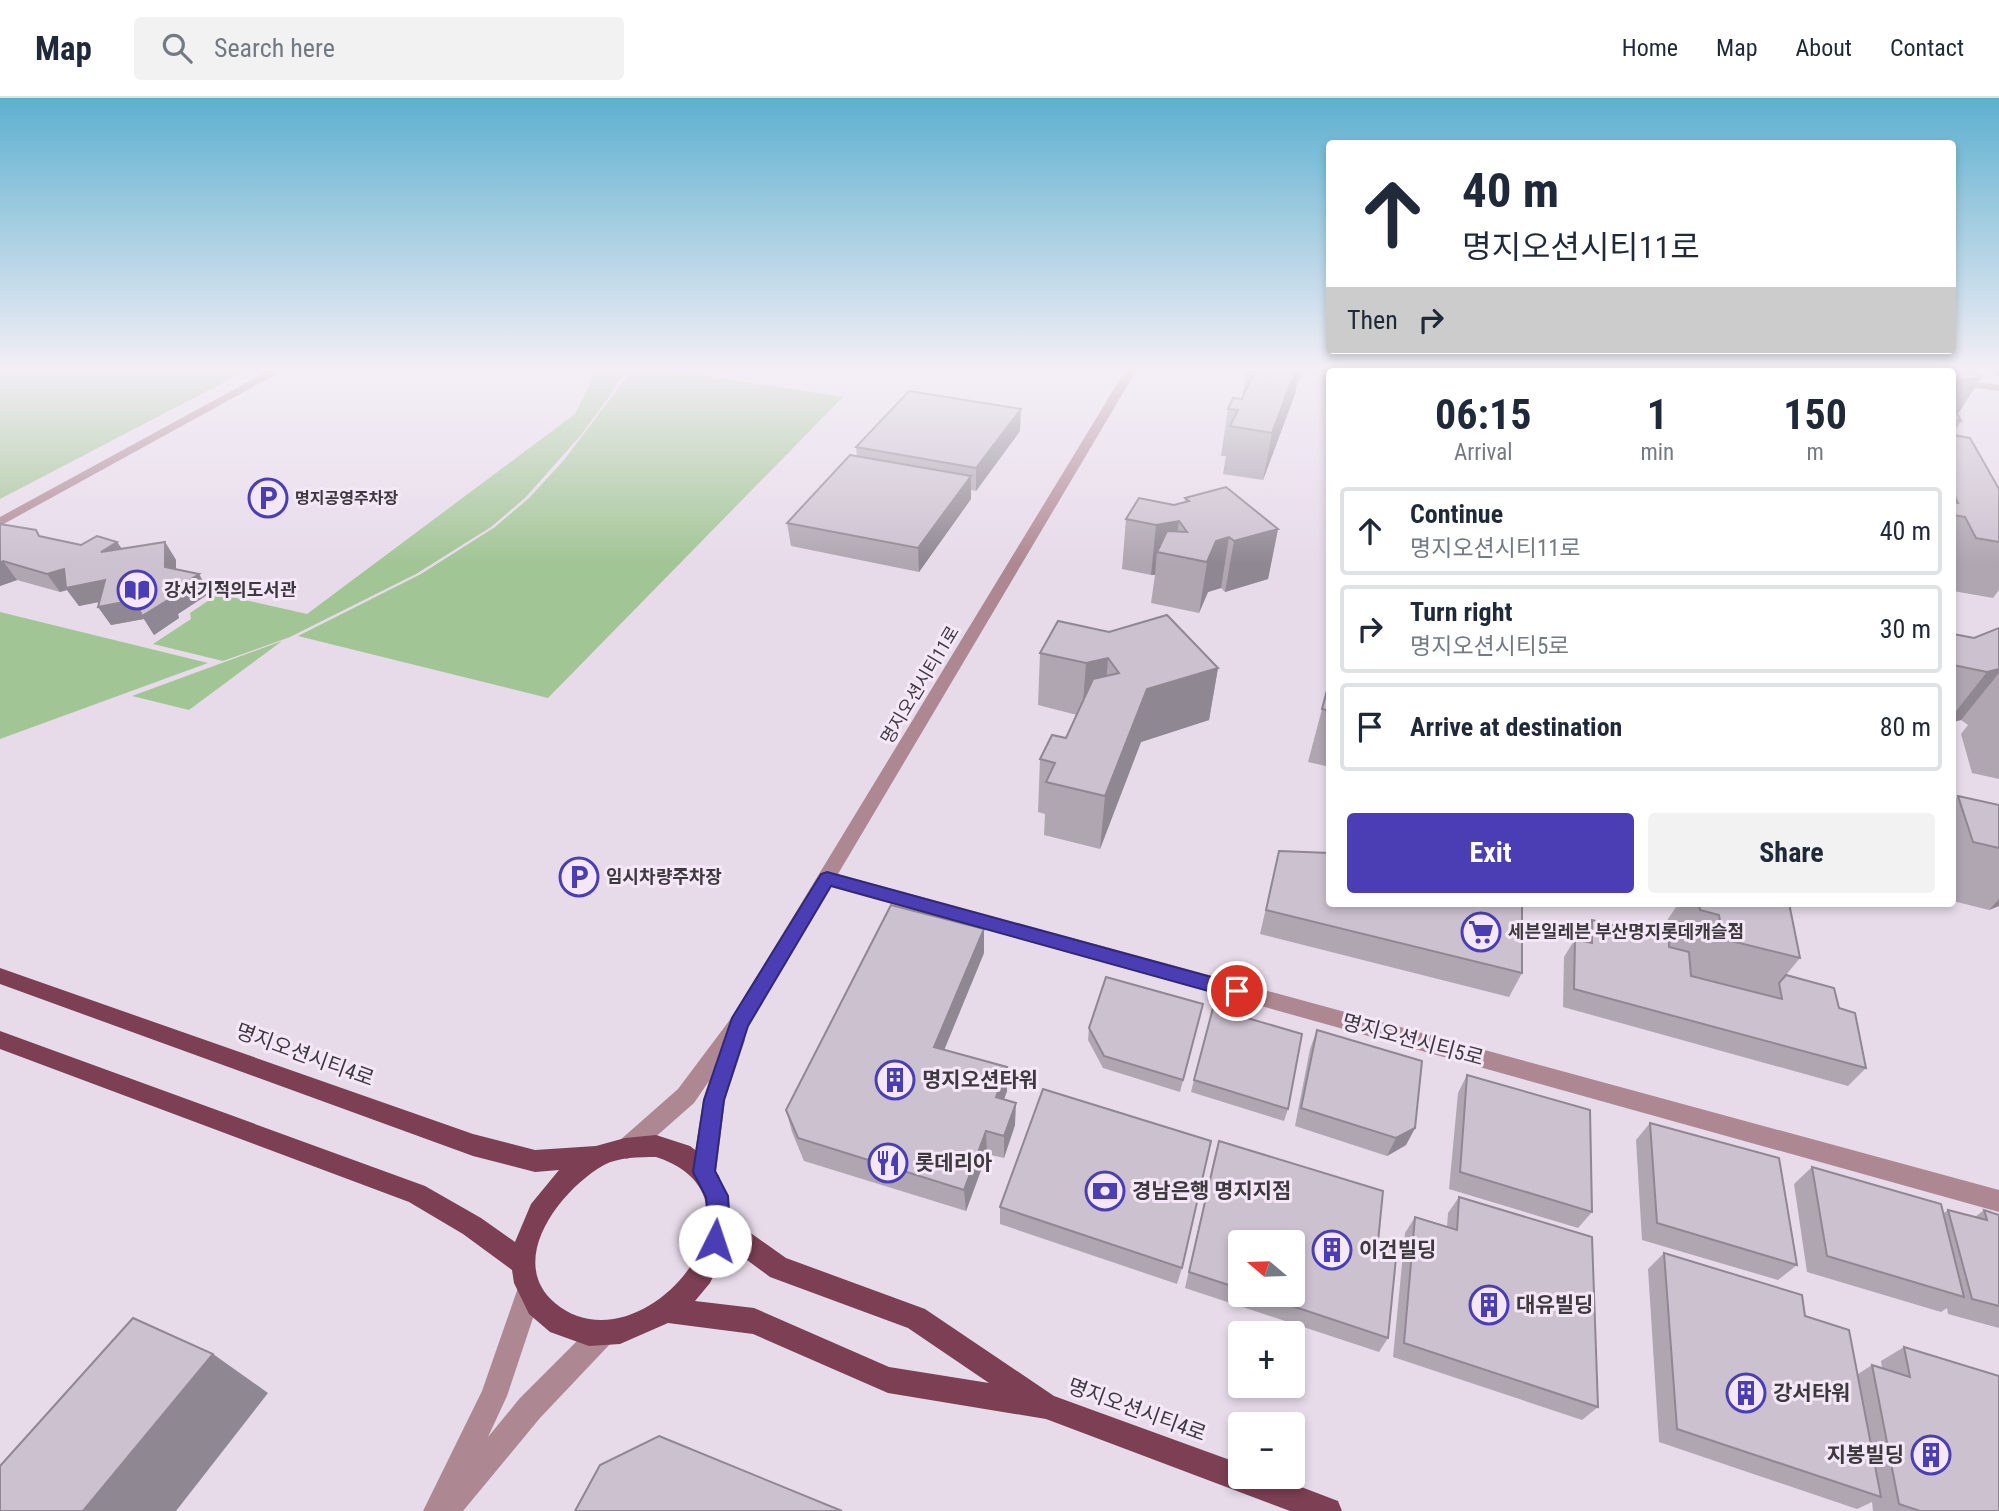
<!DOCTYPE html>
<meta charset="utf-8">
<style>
:root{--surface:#fff;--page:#f2f2f3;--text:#1f2937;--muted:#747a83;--line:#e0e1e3;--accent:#4b3eb5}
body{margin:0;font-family:"Roboto Condensed","Noto Sans KR",sans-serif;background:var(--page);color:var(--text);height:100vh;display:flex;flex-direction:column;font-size:26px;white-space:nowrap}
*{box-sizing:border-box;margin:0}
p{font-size:23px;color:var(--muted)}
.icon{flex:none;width:38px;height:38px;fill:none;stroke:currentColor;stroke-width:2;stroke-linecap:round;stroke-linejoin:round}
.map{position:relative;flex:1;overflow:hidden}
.side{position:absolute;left:1326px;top:270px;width:630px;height:539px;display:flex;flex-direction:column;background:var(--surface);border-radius:7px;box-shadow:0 4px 10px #0003}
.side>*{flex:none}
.hud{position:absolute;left:1326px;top:42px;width:630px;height:214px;border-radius:7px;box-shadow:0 4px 10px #0003;background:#fff;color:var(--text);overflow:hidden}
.needle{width:46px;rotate:289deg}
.tools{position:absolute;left:1228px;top:1132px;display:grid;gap:14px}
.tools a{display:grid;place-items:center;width:77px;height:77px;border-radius:7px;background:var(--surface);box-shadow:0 4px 10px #0003;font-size:35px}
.pin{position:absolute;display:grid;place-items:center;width:60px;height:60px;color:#fff;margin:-30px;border:4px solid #fff;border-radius:50%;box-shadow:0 2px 7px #0007}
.me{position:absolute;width:77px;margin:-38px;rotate:4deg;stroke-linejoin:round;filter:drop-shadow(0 0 5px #0008)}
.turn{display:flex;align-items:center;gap:24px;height:147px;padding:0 21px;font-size:32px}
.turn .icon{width:91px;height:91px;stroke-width:2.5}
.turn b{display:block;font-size:49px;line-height:60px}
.then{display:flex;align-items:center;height:66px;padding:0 21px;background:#0003;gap:14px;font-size:26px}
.eta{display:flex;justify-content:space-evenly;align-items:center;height:119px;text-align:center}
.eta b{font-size:42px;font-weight:700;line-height:49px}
.action{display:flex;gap:14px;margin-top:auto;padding:14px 21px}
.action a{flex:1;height:80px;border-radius:7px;background:var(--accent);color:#fff;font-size:28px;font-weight:700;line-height:80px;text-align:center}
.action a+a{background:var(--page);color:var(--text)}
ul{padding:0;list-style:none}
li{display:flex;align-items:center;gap:21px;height:88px;margin:0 14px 10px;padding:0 7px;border:4px solid var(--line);border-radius:7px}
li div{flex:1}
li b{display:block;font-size:26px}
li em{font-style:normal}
header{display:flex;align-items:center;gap:42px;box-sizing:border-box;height:98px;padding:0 35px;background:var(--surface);border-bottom:2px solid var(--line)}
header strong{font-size:33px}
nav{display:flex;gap:38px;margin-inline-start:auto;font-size:24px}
.search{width:490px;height:63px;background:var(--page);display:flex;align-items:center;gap:18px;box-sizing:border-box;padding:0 24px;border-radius:7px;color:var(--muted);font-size:26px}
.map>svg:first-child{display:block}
.green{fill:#a2c595}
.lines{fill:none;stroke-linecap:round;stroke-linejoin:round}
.minor{fill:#ad8893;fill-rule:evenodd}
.major{fill:#7d3f54;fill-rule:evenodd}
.wall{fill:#afa6b2;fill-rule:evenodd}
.shaded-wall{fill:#8f8791}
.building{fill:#ccc1cf;stroke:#8f8791;stroke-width:2}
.route{fill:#4b3eb5;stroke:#312876;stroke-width:2}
.labels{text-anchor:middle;stroke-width:6;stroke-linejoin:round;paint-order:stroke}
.far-poi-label{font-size:16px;font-weight:bold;fill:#3e393f;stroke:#f4e8f8;text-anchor:start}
.poi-label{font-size:18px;font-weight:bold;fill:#3e393f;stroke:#f4e8f8;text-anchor:start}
.street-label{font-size:18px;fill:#3e393f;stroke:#f4e8f8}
.near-street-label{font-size:21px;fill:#3e393f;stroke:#f4e8f8}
.near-poi-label{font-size:21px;font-weight:bold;fill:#3e393f;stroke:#f4e8f8;text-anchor:start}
</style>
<header>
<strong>Map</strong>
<div class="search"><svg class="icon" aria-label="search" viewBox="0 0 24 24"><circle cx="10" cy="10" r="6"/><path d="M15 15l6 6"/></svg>Search here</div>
<nav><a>Home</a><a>Map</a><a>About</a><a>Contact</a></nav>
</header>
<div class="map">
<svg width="1999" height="1413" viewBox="0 0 1999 1413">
<rect width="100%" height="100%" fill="#e7dbea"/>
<!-- green -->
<g class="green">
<path d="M0,268H255L0,401Z"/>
<path d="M599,268H630L623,275L609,299L581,337L525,400L491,429L416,476L290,539L223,563L153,546L191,521L190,515L218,496L307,516L575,316Z"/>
<path d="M635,268H661L660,271L843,299L548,600L298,538L421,476L495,429L529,400L564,362Z"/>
<path d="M0,514L208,565L0,641Z"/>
<path d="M282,543L189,612L132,598Z"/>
</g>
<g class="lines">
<!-- minor -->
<g class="minor">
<path d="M277,268H291L0,428V419Z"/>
<path d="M1128,268H1139L838,776L1999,1092V1114L831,788L742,937L745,942L725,1002L716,1074L712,1082L704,1085L696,1082L692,1074L703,1002L709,983L694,1005L635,1057L627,1061L619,1057L616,1050L619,1043L678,991L732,919Z"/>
<path d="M1821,268H1853L1868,273H1839Z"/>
<path d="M1989,268H1999V278L1995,277Z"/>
<path d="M1953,281L1999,287V293L1953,287Z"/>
<path d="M529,1180L538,1184L542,1193L507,1298L488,1339L520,1300L593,1227L602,1223L611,1227L615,1236L611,1245L540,1320L463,1413H423L482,1293L520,1184Z"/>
</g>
<!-- major -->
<path class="major" d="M0,870L473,1036L535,1052L596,1048L625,1040L656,1037L690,1048L707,1061L719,1078L731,1121L786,1160L925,1211L1054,1298L1241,1366V1379H1275L1338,1403L1342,1413H1290L1046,1321L888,1295L753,1236L668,1225L620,1246L589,1248L550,1234L529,1216L514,1185L512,1172L463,1136L409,1104L0,951V933L425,1088L481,1120L515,1144L531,1106L559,1072L535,1074L473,1058L0,886ZM656,1059C785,1100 641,1277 555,1205C505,1163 561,1091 604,1067C619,1059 639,1059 656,1059ZM728,1148L770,1179L908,1230L989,1285L889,1269L754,1210L695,1203L710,1185Z"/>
</g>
<!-- wall -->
<g class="wall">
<path d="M1247,268H1306L1299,284H1297L1295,296L1263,382L1223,376L1226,358H1221L1228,311L1242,301Z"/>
<path d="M1433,268H1541L1539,273H1455L1456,270L1452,271Z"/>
<path d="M1618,268H1754L1751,273H1616Z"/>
<path d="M1834,268H1959L1982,278L1958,316L1961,323L1953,336V273H1832Z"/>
<path d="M1020,333L976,393L971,392V401L919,474L791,448L787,425L857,358L856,349Z"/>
<path d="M1953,337L1999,391V492L1993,500L1953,493Z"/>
<path d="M1185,400L1278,431L1268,481L1225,494L1221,490L1208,494L1199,515L1151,505L1155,477H1151L1122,471L1126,421L1185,405Z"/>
<path d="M0,426L41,438L81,447L117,444L122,451L165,444L176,462V471L210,495L178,516L179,520L154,537L144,521L111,527L98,509L100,504L79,508L67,492L60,494L17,482L0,488Z"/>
<path d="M1999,530V681L1972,675L1961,636L1968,627L1961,622L1953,624V567L1974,540Z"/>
<path d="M1040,555L1218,570L1209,622L1141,644L1100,751L1044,737L1045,716L1038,714L1040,661L1066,640L1077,617L1038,607Z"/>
<path d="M1330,581V669L1308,664Z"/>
<path d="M1958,698L1999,707V808L1989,812L1953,803V704Z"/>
<path d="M1279,753L1330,805L1522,875L1509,899L1260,836Z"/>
<path d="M1676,805H1789L1800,860L1786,877L1839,910L1866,970L1848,988L1563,909L1564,859L1575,841L1580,842L1592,822L1661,839L1660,833L1676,809Z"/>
<path d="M984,855L944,951L1007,993L1004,1001L1015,1027L1004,1060L987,1056L966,1113L804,1063L792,1034L786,1012Z"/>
<path d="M1200,919L1180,994L1103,970L1088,942L1089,930Z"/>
<path d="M1317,932L1415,1030L1406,1047L1387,1058L1295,1028L1310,951Z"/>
<path d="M1467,977L1592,1114L1578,1130L1449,1091L1458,995Z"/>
<path d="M1194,982L1288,1011L1284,1023L1191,994Z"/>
<path d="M1650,1025L1797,1167L1778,1182L1642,1142L1636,1042Z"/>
<path d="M1219,1043L1378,1144L1388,1240L1379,1254L1185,1190L1214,1060ZM1241,1144L1293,1197H1241Z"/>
<path d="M1812,1069L1944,1115L1948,1112L1975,1119L1984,1112L1999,1117V1230L1948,1216L1947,1210L1941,1214L1807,1174L1794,1086Z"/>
<path d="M1459,1099L1598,1309L1582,1322L1393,1259L1405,1135L1415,1119L1447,1129L1448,1115Z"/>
<path d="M1000,1109L1182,1170L1177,1186L1000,1126Z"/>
<path d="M1664,1155L1805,1218L1858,1276L1872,1267L1882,1270L1881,1263L1904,1249L1999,1413H1873L1872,1404L1857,1411L1659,1344L1648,1171Z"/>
</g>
<!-- shaded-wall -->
<g class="shaded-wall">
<path d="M1297,268H1300L1295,296L1263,382L1272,335Z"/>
<path d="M1302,268H1306L1299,284Z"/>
<path d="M1510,268H1541L1539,273H1508Z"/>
<path d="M1660,268H1672L1670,273H1658Z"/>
<path d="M1719,268H1754L1751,273H1716Z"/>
<path d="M1982,278L1954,322L1953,321V285Z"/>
<path d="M1021,311L1020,333L976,393V370Z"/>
<path d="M971,378V401L919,474L918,450Z"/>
<path d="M1179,423L1174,458L1157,454L1155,477H1151L1156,427Z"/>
<path d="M1278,431L1268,481L1225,494L1234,443Z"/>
<path d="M1229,439L1221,490L1208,494L1199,515L1207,464L1216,443Z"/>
<path d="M117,444L129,461L101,454Z"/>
<path d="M165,444L176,462V487L165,469Z"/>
<path d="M3,463L17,482L0,488V465Z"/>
<path d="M64,471L105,482L117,500L79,508L67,492L60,494L47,476Z"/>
<path d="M199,476L210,495L178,516L179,520L154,537L144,521L111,527L98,509L166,497Z"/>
<path d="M1108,560L1104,612L1082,618L1086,565Z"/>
<path d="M1218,570L1209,622L1141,644L1100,751L1105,698L1147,591Z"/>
<path d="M1999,571V575L1961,622L1953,624V617L1987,574Z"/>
<path d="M1999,801V808L1989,812Z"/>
<path d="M984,831V855L936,972L934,949Z"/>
<path d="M1007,969V993L996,1022V999Z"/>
<path d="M1016,1005L1015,1027L1004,1060V1038Z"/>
<path d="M1415,1030L1406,1047L1387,1058L1396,1040Z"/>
<path d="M986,1033L987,1056L966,1113L964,1092Z"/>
<path d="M213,1256L268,1295L176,1413H83Z"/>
</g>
<!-- building -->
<g class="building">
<path d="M1247,268H1297L1272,335L1230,328L1238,312L1228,311L1233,300L1242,301L1255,272L1246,270Z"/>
<path d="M1673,268H1723L1724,273H1673Z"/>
<path d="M1847,268H1959L1982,278L1953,285V273H1860L1848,272Z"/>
<path d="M909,293L1021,311L976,370L856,349Z"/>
<path d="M1953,306L1961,323L1953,321Z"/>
<path d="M1953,337L1970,340L1999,391V444L1976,440L1965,419L1953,417V404L1958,405L1953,394Z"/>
<path d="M850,357L971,378L918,450L787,425Z"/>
<path d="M1226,389L1278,431L1234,443L1229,439L1216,443L1207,464L1157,454L1167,433L1187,434L1179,423L1156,427L1126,421L1139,400L1174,407L1189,403L1185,400Z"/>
<path d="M0,426L36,432L39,438L81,447L97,438L117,444L101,454L165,444V469L199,476L166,497L168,502L142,518L135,502L98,509L105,482L66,490L64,471L47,476L3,463L0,465Z"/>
<path d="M1167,517L1218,570L1147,591L1105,698L1046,684L1055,665L1040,661L1052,637L1066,640L1093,581L1119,575L1108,560L1086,565L1040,555L1058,523L1109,534Z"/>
<path d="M1999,530V571L1987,574L1953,567V536L1974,540Z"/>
<path d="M1330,581V613L1322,611Z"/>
<path d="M1958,698L1999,707V750L1973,744Z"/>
<path d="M1279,753L1330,755V805H1522V875L1266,812Z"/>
<path d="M1699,805H1789L1800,860L1723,841L1719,817L1700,812Z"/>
<path d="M891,807L984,831L934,949L1007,969L996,999L1016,1005L1004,1038L986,1033L964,1092L798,1040L786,1012Z"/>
<path d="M1592,822L1669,841V849L1689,854L1691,878L1782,901L1779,885L1786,877L1834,890L1839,910L1855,915L1866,970L1574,891L1575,841L1592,845Z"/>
<path d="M1106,879L1203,906L1183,982L1104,958L1089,930Z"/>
<path d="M1213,910L1302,936L1288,1011L1194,982Z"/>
<path d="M1317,932L1422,963L1415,1030L1396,1040L1301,1010Z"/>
<path d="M1467,977L1590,1012L1592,1114L1460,1074Z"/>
<path d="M1043,991L1211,1043L1182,1170L1000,1109Z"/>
<path d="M1650,1025L1779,1060L1797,1167L1657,1125Z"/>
<path d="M1219,1043L1383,1093L1378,1144L1397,1150L1388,1240L1259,1197H1293V1144H1241V1191L1189,1174Z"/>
<path d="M1812,1069L1941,1106L1964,1199L1827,1158Z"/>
<path d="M1459,1099L1592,1139L1598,1309L1404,1245L1415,1119L1457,1132Z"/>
<path d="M1948,1112L1987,1122L1984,1112L1999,1117V1208L1972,1201Z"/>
<path d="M1664,1155L1802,1197L1805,1218L1849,1232L1881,1399L1677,1331Z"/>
<path d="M133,1220L213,1256L83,1413H0V1368Z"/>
<path d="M1904,1249L1999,1278V1413H1920L1899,1406L1872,1267L1910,1279Z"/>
<path d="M659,1338L842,1413H575L600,1367Z"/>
</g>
<!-- sky -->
<linearGradient id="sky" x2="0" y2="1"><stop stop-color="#5db0cf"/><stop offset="0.58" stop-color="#f4eff6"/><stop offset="1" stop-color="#f4eff6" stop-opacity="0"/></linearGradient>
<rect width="1999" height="466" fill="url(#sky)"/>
<!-- route -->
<path class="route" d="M827,774L1237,886L1244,888L1246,893L1244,899L1237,901L831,788L748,928L724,1002L715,1073L728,1098L730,1127L723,1150L715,1153L708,1150L704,1143L708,1127L706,1099L693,1074L704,1002L732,920L821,776Z"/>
<!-- icons -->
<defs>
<symbol id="parking-ring" viewBox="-11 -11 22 22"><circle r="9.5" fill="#f4e8f8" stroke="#4b3eb5" stroke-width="1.5"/><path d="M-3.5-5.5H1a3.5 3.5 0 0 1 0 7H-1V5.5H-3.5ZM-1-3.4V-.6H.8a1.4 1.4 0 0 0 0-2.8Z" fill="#4b3eb5"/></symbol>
<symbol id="library-ring" viewBox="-11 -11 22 22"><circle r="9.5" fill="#f4e8f8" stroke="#4b3eb5" stroke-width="1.5"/><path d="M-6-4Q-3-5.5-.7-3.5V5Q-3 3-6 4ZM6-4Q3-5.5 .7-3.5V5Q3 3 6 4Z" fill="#4b3eb5"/></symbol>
<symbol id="supermarket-ring" viewBox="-11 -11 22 22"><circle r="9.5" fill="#f4e8f8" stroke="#4b3eb5" stroke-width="1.5"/><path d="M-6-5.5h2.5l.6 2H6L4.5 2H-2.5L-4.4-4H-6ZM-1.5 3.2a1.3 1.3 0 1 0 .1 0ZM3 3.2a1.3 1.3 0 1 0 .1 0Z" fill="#4b3eb5"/></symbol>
<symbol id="building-ring" viewBox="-11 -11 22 22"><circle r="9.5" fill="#f4e8f8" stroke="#4b3eb5" stroke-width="1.5"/><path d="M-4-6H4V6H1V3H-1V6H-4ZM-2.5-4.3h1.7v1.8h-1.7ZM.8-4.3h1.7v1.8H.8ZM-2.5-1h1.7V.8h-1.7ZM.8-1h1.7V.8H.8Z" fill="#4b3eb5"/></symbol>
<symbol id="restaurant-ring" viewBox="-11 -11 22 22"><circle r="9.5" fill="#f4e8f8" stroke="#4b3eb5" stroke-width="1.5"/><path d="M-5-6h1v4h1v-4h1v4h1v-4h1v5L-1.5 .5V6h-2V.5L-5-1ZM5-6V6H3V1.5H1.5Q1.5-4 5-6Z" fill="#4b3eb5"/></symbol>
<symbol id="bank-ring" viewBox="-11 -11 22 22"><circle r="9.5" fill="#f4e8f8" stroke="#4b3eb5" stroke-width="1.5"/><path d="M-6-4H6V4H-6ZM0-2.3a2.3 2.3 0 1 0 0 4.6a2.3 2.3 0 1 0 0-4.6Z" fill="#4b3eb5"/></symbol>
</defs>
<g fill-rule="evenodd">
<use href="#parking-ring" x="246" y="378" width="44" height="44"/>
<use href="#library-ring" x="115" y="470" width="44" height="44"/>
<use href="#parking-ring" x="557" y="757" width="44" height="44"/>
<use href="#supermarket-ring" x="1459" y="812" width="44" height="44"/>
<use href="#building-ring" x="873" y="960" width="44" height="44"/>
<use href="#restaurant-ring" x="866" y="1043" width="44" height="44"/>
<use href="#bank-ring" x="1083" y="1071" width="44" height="44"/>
<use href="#building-ring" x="1310" y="1130" width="44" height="44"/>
<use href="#building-ring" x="1467" y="1185" width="44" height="44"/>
<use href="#building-ring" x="1724" y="1273" width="44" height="44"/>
<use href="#building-ring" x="1909" y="1335" width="44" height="44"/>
</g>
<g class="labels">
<!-- far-poi labels -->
<g class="far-poi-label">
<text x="295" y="406">명지공영주차장</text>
</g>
<!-- poi labels -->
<g class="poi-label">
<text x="164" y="498">강서기적의도서관</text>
<text x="606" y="785">임시차량주차장</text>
<text x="1508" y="840">세븐일레븐 부산명지롯데캐슬점</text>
</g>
<!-- street labels -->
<g class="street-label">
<text transform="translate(920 587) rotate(-59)" y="6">명지오션시티11로</text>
</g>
<!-- near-street labels -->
<g class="near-street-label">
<text transform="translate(1413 942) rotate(15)" y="7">명지오션시티5로</text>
<text transform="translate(305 957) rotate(20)" y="7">명지오션시티4로</text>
<text transform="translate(1137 1312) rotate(20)" y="7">명지오션시티4로</text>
</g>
<!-- near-poi labels -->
<g class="near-poi-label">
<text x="922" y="989">명지오션타워</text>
<text x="915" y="1072">롯데리아</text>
<text x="1132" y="1100">경남은행 명지지점</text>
<text x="1359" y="1159">이건빌딩</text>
<text x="1516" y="1214">대유빌딩</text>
<text x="1773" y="1302">강서타워</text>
<text x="1904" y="1364" text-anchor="end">지봉빌딩</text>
</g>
</g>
</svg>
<div class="tools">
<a><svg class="needle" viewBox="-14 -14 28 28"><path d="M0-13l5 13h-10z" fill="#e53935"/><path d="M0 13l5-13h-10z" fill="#747a83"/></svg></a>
<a>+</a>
<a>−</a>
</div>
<div class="pin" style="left:1237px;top:893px;background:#d93025"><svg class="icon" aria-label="arrive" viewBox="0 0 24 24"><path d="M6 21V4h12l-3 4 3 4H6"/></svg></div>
<svg class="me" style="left:715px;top:1143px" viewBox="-20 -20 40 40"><circle r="19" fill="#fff"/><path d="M0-13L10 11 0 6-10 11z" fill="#4b3eb5"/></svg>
<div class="hud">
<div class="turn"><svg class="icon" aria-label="ahead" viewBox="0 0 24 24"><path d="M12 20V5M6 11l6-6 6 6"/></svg><div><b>40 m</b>명지오션시티11로</div></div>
<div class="then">Then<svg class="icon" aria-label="right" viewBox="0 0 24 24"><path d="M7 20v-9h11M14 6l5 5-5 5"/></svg></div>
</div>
<section class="side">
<div class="eta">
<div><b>06:15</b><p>Arrival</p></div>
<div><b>1</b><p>min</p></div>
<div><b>150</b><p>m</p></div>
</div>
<ul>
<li><svg class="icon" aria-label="ahead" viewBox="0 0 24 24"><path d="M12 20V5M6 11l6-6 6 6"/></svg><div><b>Continue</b><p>명지오션시티11로</p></div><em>40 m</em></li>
<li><svg class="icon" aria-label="right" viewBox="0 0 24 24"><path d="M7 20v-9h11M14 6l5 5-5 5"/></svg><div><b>Turn right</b><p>명지오션시티5로</p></div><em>30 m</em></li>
<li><svg class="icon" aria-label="arrive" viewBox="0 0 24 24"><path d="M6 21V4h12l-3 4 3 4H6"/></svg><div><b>Arrive at destination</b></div><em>80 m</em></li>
</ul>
<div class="action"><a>Exit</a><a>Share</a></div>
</section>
</div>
